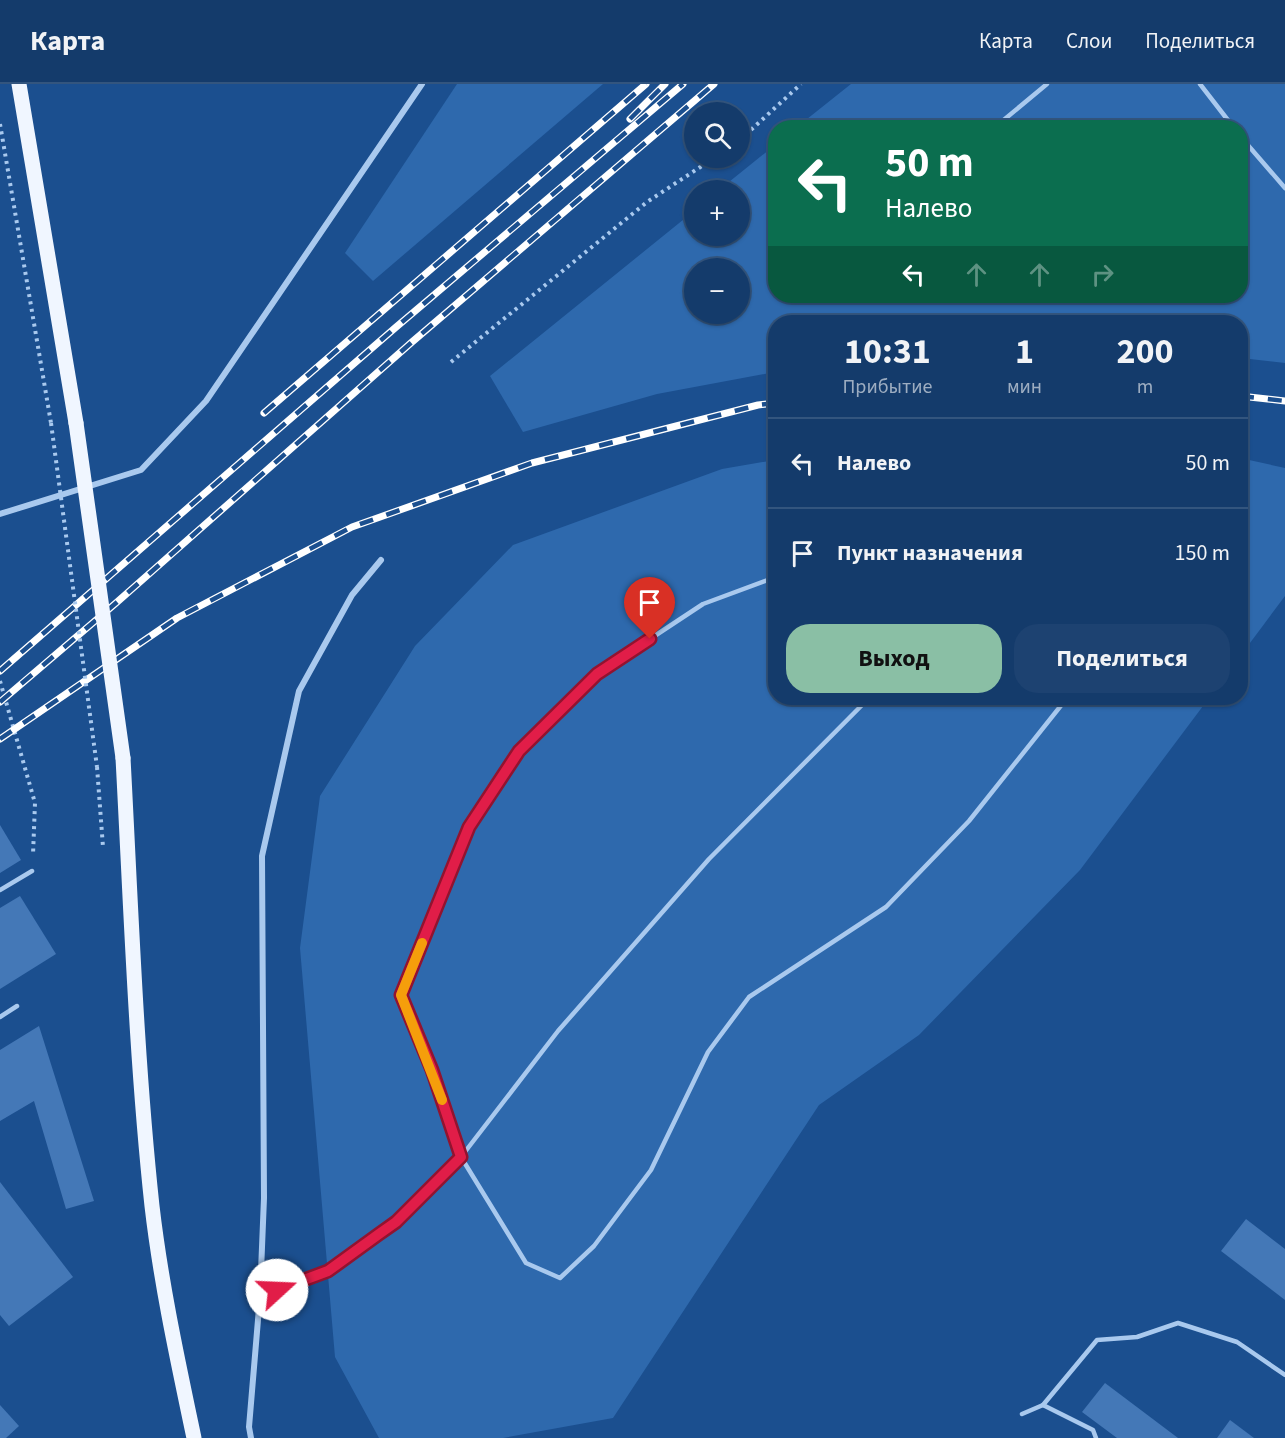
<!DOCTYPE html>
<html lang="ru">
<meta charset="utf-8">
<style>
:root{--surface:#143b6b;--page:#1d4271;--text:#f1f3f6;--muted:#9dadc1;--line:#33557e;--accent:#8abfa5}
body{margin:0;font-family:"Source Sans 3",sans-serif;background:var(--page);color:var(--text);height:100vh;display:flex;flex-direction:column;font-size:22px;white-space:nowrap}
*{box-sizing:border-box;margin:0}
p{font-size:20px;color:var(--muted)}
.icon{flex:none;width:33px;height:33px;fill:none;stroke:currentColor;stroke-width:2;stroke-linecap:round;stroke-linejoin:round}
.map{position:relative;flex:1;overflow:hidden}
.panel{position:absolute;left:768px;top:231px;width:480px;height:390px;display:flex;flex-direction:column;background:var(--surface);border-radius:24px;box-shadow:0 2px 4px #0004,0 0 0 2px var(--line)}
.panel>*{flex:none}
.hud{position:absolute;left:768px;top:36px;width:480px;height:183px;border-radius:24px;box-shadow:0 2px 4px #0004,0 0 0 2px var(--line);background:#0b6e4f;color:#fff;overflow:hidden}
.fabs{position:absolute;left:684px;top:18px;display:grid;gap:12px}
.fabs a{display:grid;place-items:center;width:66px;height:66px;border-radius:50%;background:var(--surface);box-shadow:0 2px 4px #0004,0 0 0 2px var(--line);font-size:30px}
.pin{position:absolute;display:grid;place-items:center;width:51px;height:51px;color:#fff;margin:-62px -26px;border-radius:50% 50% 50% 0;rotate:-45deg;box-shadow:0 0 6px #0007}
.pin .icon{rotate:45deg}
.me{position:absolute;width:66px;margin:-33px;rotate:70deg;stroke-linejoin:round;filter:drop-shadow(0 0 4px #0008)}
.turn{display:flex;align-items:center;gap:21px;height:126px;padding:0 18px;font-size:27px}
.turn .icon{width:78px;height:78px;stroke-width:2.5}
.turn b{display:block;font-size:42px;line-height:51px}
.lanes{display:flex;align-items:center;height:57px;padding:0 18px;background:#0003;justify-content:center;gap:30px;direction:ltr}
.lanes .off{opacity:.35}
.eta{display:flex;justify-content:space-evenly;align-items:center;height:102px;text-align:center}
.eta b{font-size:36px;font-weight:700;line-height:42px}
.button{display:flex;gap:12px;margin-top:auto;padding:12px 18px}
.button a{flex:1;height:69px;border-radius:24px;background:var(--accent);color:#111;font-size:24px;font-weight:700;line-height:69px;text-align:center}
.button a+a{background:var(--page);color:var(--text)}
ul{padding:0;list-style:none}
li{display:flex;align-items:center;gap:18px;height:90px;padding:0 18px;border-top:2px solid var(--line)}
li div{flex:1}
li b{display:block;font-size:22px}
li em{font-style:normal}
header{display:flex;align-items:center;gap:36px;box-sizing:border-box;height:84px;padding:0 30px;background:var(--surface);border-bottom:2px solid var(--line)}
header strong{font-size:28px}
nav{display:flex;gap:33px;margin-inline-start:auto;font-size:21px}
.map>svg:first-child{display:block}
.green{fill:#2e69ad;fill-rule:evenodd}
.building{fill:#4478b7}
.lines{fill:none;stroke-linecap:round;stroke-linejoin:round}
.path{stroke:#a9c9ee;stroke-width:4;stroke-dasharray:3 4.5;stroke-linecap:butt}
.service{stroke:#a9c9ee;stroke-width:4.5}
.minor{stroke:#a9c9ee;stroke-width:6}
.primary{stroke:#f0f6ff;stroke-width:15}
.rail-casing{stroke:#fff;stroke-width:7}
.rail{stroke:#1b4f8f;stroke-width:4.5;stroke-dasharray:14;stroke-linecap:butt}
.path-bridge{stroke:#a9c9ee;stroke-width:4;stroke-dasharray:3 4.5;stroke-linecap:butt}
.primary-bridge{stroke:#f0f6ff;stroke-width:15}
.route-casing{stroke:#92132f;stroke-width:15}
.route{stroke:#e11d48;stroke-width:10}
.slow{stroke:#f59e0b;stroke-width:10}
</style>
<header>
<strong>Карта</strong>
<nav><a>Карта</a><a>Слои</a><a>Поделиться</a></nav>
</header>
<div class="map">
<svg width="1285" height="1354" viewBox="0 0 1285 1354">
<rect width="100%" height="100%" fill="#1b4f8f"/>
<!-- green -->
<g class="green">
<path d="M457,0H603L373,197L345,169Z"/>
<path d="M851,0H1285V279L1241,274L1240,238H776L775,288L657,310L523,348L490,292L694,127V152H740V106H719L775,61L776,212H1240V44L797,43ZM694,184H740V230H694Z"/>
<path d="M1240,374L1285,384V512L1241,571Z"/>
<path d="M775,376L776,614H1209L1080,786L919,951L819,1021L613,1334L503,1354H379L335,1273L300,864L320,712L415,562L513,461L722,385Z"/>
</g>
<!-- building -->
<g class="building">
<path d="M0,741L21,776L0,789Z"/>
<path d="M20,812L56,870L0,905V824Z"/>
<path d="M39,942L94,1117L66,1125L34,1017L0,1037V966Z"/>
<path d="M0,1098L73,1193L9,1242L0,1231Z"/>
<path d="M1246,1135L1285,1165V1216L1221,1167Z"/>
<path d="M1105,1299L1178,1354H1117L1082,1328Z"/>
<path d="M0,1321L19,1342L6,1354H0Z"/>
<path d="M1230,1336L1254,1354H1217Z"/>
</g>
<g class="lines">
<!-- path -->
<g class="path">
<path d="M0,40L51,339"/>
<path d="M740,56L801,0"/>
<path d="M451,278L647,118L714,74"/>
<path d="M0,597L35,719L33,771"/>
<path d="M97,683L103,763"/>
</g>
<!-- service -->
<g class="service">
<path d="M1200,0L1234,44"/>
<path d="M994,44L1047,0"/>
<path d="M1240,52L1285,104"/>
<path d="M1058,212L1061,216"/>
<path d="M776,493L703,520L597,590L519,667L469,743L401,911L432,986L461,1073L526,1179L560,1194L594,1162L651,1086L708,968L749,913L886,823L969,737L1067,614"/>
<path d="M0,806L32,787"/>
<path d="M0,933L17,922"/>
<path d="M328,1187L396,1138L461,1073L558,947L709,775L869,614"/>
<path d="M1043,1321L1097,1256L1137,1253L1178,1239L1237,1258L1285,1291"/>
<path d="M1022,1330L1043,1321L1093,1346L1096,1354"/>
</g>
<!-- minor -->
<g class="minor">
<path d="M0,430L141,386L206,317L422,0"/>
<path d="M260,1212L328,1187"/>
<path d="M251,1354L249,1343L260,1212L264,1114L262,772L299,607L352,511L381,476"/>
</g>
<!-- primary -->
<g class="primary">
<path d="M19,0L76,339"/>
<path d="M123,674C131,823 136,973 152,1122C161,1200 178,1278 194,1354"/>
</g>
<defs>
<g id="rail">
<path d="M630,35L665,0"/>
<path d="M1240,312L1285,317"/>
<path d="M264,329L646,0"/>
<path d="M0,587L395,244L683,0"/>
<path d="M0,618L116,519L412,258L714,0"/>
<path d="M0,655L177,534L352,443L532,379L758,321L776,319"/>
</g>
</defs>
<!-- rail casing -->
<use href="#rail" class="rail-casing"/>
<!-- rail -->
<use href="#rail" class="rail"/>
<!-- path-bridge -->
<path class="path-bridge" d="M51,339L97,683"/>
<!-- primary-bridge -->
<path class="primary-bridge" d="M76,339L123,674"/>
</g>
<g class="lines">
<defs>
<path id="route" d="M277,1206L328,1187L379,1150L396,1138L461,1073L432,986L401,911L469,743L519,667L597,590L650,555"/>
</defs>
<!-- route casing -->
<use href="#route" class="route-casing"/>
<!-- route -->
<use href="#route" class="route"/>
<!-- slow -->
<path class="slow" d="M422,859L401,911L442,1016"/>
</g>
</svg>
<div class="fabs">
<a><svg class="icon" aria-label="search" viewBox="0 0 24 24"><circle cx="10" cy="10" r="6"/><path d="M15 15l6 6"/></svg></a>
<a>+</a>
<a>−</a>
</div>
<div class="pin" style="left:650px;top:555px;background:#d93025"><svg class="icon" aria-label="arrive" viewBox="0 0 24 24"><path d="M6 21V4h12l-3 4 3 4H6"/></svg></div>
<svg class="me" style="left:277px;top:1206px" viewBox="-20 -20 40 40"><circle r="19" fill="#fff"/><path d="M0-13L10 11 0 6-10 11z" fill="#e11d48"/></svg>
<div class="hud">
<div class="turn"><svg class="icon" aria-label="left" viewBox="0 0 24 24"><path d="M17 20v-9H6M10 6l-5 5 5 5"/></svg><div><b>50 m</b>Налево</div></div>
<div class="lanes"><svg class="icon" aria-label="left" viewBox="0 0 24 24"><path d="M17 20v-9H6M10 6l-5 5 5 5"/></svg><svg class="icon off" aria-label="ahead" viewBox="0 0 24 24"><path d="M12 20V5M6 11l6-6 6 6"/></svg><svg class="icon off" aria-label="ahead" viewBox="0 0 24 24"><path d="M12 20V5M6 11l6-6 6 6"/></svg><svg class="icon off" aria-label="right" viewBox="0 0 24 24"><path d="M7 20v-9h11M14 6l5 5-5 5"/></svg></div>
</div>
<section class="panel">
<div class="eta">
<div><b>10:31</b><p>Прибытие</p></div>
<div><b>1</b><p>мин</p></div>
<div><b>200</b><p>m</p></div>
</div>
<ul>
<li><svg class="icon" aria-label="left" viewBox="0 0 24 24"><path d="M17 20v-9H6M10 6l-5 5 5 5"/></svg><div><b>Налево</b></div><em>50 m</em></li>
<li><svg class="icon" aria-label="arrive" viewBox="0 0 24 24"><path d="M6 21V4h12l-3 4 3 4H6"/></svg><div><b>Пункт назначения</b></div><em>150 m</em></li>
</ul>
<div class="button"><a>Выход</a><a>Поделиться</a></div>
</section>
</div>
